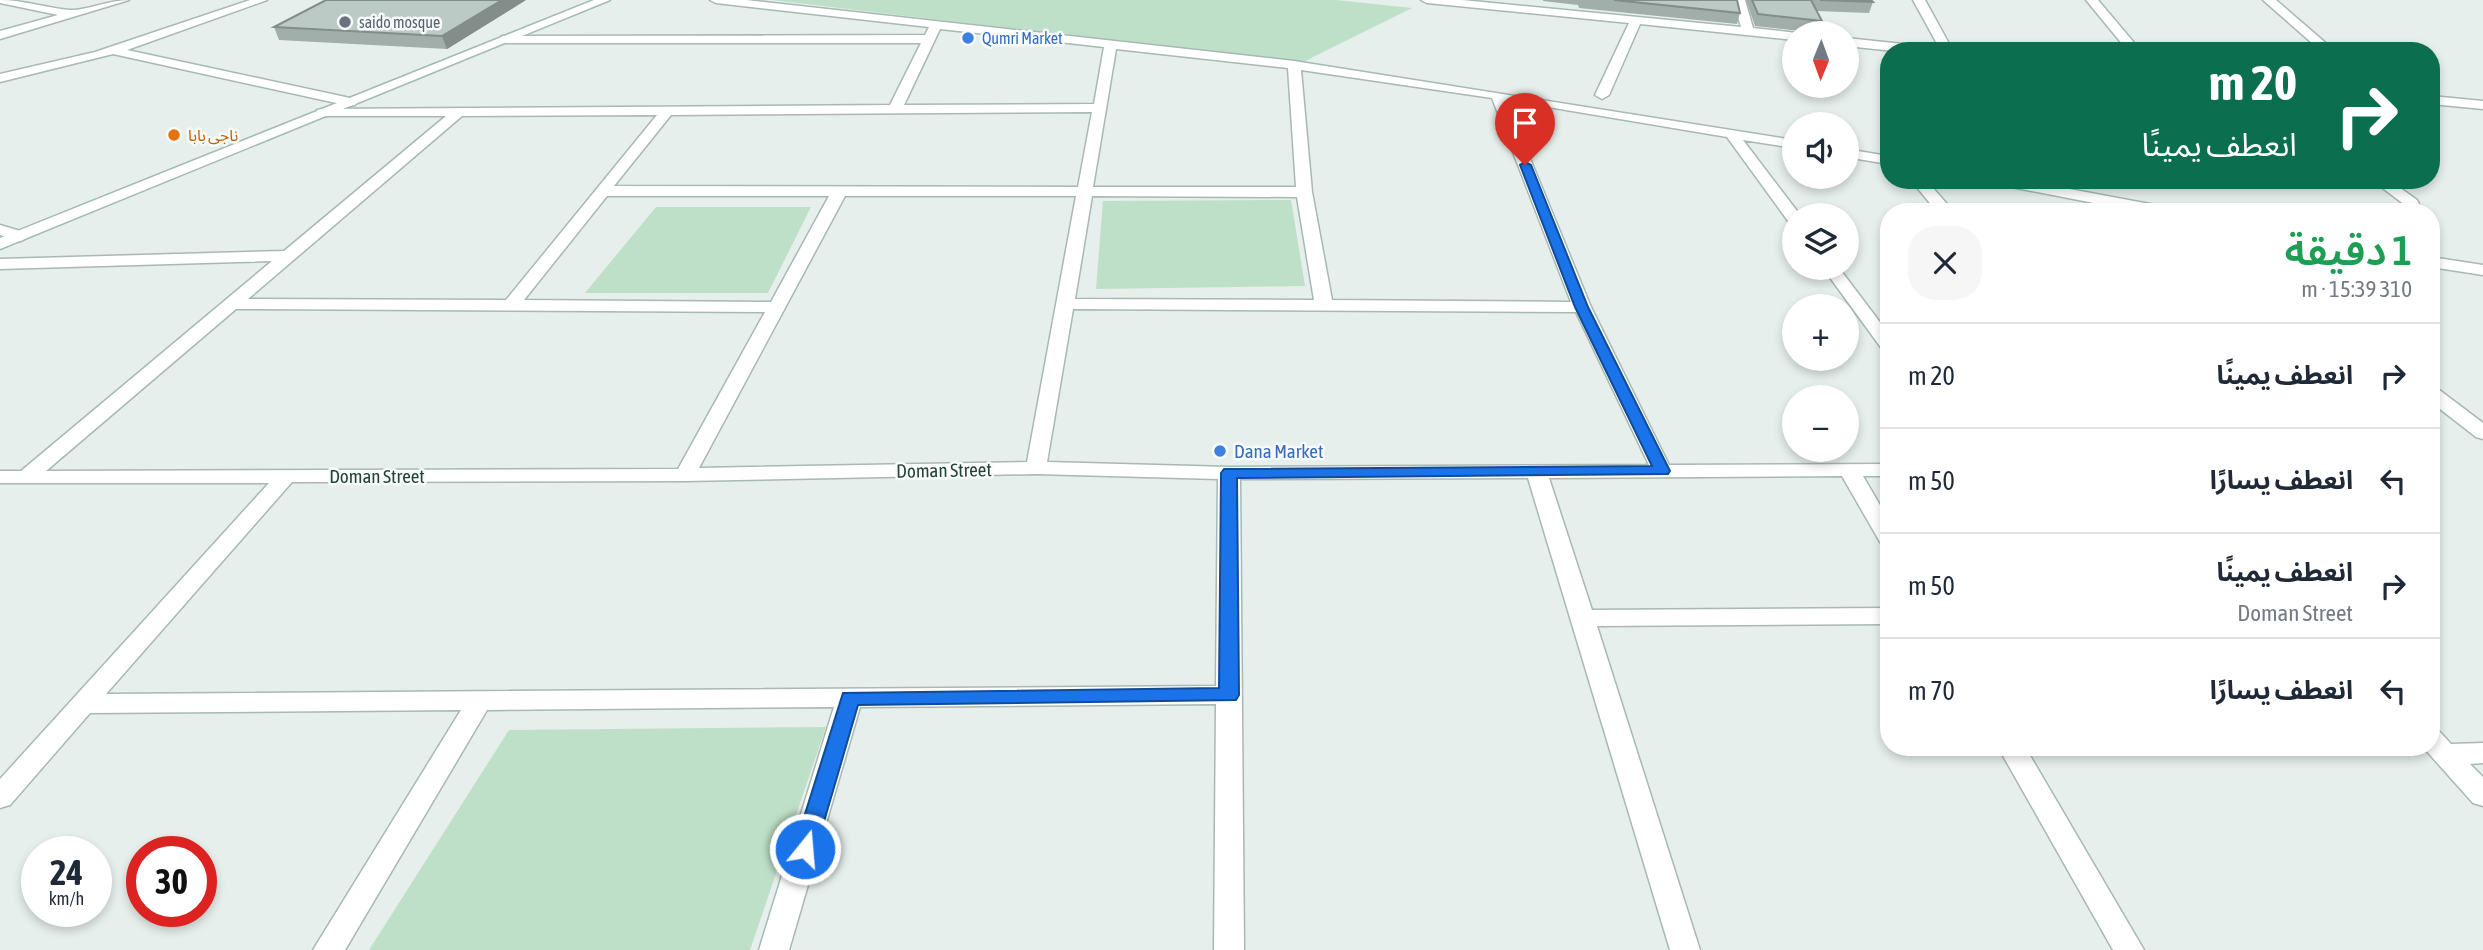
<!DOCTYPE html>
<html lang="ar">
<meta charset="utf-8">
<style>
:root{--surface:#fff;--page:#f6f6f7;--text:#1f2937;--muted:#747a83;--line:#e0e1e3}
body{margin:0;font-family:"Asap Condensed","Noto Sans Arabic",sans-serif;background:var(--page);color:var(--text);direction:rtl;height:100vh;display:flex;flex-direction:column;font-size:26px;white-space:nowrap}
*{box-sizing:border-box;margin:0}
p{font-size:23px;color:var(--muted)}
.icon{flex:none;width:38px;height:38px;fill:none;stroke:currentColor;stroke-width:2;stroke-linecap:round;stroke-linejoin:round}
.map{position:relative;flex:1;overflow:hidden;direction:ltr}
.side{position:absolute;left:1880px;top:203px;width:560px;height:553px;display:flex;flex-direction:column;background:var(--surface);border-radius:28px;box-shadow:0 4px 10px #0003;direction:rtl}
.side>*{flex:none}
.top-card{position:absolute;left:1880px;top:42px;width:560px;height:147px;border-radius:28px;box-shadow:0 4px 10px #0003;direction:rtl;background:#0b6e4f;color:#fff;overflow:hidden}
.needle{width:46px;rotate:181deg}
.controls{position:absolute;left:1782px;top:21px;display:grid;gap:14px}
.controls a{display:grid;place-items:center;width:77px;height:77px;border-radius:50%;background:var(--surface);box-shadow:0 4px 10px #0003;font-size:35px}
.speed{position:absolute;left:21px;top:836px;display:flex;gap:14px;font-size:35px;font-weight:700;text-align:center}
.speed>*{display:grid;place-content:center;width:91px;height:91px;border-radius:50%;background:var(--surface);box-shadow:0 4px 10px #0003;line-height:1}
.speed small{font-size:18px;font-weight:400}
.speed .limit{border:10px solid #d22;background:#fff;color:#111}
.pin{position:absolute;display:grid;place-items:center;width:60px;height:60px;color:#fff;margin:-72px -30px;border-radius:50% 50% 50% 0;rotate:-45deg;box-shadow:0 0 7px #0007}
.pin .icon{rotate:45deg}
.me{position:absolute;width:77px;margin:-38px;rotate:17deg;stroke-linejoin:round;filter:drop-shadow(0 0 5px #0008)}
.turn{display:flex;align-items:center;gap:24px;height:147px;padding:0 28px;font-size:32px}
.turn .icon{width:91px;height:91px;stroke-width:2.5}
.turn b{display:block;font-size:49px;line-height:60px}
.round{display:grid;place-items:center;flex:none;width:74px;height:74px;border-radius:28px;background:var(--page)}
.overview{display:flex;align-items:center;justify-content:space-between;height:119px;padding:0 28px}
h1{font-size:42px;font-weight:600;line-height:52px;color:#1e9e55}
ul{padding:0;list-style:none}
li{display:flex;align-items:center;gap:21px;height:105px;padding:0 28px;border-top:2px solid var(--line)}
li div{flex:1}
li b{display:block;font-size:26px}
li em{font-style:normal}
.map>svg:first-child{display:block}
.green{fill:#bfe0c8}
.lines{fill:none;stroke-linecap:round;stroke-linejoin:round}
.street-casing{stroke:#a8b8b2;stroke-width:3}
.secondary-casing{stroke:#a4bbb3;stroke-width:3}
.street{fill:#fff;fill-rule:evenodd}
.secondary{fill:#fff;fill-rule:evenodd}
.wall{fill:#a1aea9}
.shaded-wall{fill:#838d89}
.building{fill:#bbcac4;stroke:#838d89;stroke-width:2}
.route{fill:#1a73e8;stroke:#114b97;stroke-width:2}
.worship-dot{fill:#6b7280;stroke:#f7fbf9;stroke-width:2.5}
.shop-dot{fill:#3f7fe0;stroke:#f7fbf9;stroke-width:2.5}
.food-dot{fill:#e8710a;stroke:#f7fbf9;stroke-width:2.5}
.labels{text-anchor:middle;stroke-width:5;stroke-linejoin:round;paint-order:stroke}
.far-worship-label{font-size:16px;fill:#5b616d;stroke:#f7fbf9;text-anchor:start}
.far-shop-label{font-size:16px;fill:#366cbe;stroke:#f7fbf9;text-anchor:start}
.far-food-label{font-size:16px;fill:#c56008;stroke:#f7fbf9;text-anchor:start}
.shop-label{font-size:19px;fill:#366cbe;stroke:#f7fbf9;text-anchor:start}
.street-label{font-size:19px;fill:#24423a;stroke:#f7fbf9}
</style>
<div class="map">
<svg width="2483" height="950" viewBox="0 0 2483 950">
<rect width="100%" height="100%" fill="#e6efeb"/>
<!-- green -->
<g class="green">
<path d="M772,0H1336L1412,8L1301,63Z"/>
<path d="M1291,200L1305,286L1096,289L1103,201Z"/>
<path d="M656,207H811L768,293H585Z"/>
<path d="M826,727L750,950H369L509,730Z"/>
</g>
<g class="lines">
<defs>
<g id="street">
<path d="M0,0C24,0 46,8 70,10C84,11 109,0 129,0L0,39V31L58,15L0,3Z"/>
<path d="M250,0H267L127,50L350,98L357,102L355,105L350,106L113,54L0,82V74L95,52Z"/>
<path d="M710,0H746L1294,61L1794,140V148L1743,140L1800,215H1794V223L1788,221L1727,137L1506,100L1591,307L1669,465L1888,464V476H1863L1888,519V544L1880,542L1842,476L1549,478L1592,610L1888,608V624L1597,626L1700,950H1670L1528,478L1240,479L1244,950H1214L1216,704L860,707L789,950H759L834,707L487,710L345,950H313L461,710L90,713L10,805L0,808V779L269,483H0V471H21L272,261L0,269V259L284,251L446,116H317V110L322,109L890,105L921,43H506L502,42V36L925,35L929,27L716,3ZM940,29L1104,47L1094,104L904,105ZM1116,49L1288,68L1296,187H1093ZM1301,70L1492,98L1571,302L1332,300L1312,192ZM1092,112L1078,187L614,186L671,115ZM657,115L506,300L248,299L462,116ZM607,196H829L771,302L524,300ZM845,196H1076L1027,462L699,468ZM1092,196L1297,197L1314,300L1075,299ZM236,309L765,312L678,469L46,471ZM1073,309L1576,312L1649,465L1229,467L1047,462ZM1036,474L1218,479L1216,686L106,694L292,482L685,481Z"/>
<path d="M1421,0H1462L1741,27L1733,0H1745L1753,28L1797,33H1794V40L1640,24L1609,95L1602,99L1595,95L1629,23L1427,3Z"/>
<path d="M1913,0H1925L1953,51H1941Z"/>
<path d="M2086,0H2098L2141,51H2128Z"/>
<path d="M2263,0H2276L2335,51H2321Z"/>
<path d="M1846,38L1932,47L1938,51H1894L1846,46Z"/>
<path d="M2431,96L2483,101V109L2431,104Z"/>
<path d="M1846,149L1888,156V164L1846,157Z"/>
<path d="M1911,180H1926L1954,212H1937Z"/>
<path d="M1989,180H2021L2166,207L2174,212H2140L1996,184Z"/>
<path d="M2372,180H2389L2417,200L2423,212H2407L2405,205Z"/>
<path d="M0,225L27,233L29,236L21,241L0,235Z"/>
<path d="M2431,257L2483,265V275L2431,267Z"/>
<path d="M1823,268H1839L1888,333V350L1882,349Z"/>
<path d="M2431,387L2438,389L2483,423V439L2476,437L2431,402Z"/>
<path d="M2431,729L2440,732L2451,744L2483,743V763L2470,764L2483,777V806L2473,803L2423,747H2431Z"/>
<path d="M1998,747H2025L2144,950H2113Z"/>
</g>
<path id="secondary" d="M594,0H610L0,249V238Z"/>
</defs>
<!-- street casing -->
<use href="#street" class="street-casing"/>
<!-- secondary casing -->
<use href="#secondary" class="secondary-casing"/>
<!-- street -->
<use href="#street" class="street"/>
<!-- secondary -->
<use href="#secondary" class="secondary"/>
</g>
<!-- wall -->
<g class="wall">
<path d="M526,0L447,49L279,40L274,27Z"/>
<path d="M1543,0H1737L1740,13L1737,24L1579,8L1578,5L1543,1Z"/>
<path d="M1746,0H1871L1873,2L1869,13L1817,11L1822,21L1819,33L1755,26Z"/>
</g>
<!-- shaded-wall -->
<path class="shaded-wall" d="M502,0H526L447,49L442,36Z"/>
<!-- building -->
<g class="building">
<path d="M326,0H502L442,36L274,27Z"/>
<path d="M1614,0H1737L1740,13Z"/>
<path d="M1752,0H1811L1822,21L1758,14Z"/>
<path d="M1820,0H1871L1873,2Z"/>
</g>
<!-- route -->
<path class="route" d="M1525,162L1531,165L1588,307L1670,471L1668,474L1237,478L1239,695L1236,700L858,705L816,849L813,856L805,858L797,856L794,849L843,693L1219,688L1221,473L1224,469L1652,466L1575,307L1520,165Z"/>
<!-- markers -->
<circle class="worship-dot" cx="345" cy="22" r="7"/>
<g class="shop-dot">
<circle cx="968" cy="38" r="7"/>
<circle cx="1220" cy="451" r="7"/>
</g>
<circle class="food-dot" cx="174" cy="135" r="7"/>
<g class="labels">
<!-- far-worship labels -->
<g class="far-worship-label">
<text x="359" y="28">saido mosque</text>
</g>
<!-- far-shop labels -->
<g class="far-shop-label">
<text x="982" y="44">Qumri Market</text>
</g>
<!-- far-food labels -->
<g class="far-food-label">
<text x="188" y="141">ناجى بابا</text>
</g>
<!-- shop labels -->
<g class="shop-label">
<text x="1234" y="458">Dana Market</text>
</g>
<!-- street labels -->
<g class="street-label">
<text transform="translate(944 470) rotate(-1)" y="7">Doman Street</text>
<text x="377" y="483">Doman Street</text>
</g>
</g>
</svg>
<div class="controls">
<a><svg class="needle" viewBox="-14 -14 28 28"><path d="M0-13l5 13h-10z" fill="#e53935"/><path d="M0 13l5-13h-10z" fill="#747a83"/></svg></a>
<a><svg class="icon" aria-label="sound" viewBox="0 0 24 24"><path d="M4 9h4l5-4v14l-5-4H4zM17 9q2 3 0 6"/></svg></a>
<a><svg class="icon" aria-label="layers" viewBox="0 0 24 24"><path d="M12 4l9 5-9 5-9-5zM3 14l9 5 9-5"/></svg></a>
<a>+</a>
<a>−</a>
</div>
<div class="speed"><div>24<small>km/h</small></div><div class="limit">30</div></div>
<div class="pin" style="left:1525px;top:165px;background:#d93025"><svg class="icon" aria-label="arrive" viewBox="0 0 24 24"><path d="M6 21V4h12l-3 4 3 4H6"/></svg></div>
<svg class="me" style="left:805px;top:849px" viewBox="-20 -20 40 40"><circle r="17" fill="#1a73e8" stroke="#fff" stroke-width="3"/><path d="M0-11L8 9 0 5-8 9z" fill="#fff"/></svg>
<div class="top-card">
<div class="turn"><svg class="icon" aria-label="right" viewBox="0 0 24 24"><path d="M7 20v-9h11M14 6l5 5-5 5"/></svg><div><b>20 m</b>انعطف يمينًا</div></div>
</div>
<section class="side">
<div class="overview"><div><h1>1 دقيقة</h1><p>310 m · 15:39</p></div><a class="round"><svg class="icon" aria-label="close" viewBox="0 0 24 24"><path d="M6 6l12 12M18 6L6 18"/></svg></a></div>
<ul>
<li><svg class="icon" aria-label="right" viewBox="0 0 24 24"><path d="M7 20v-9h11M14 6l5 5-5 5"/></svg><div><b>انعطف يمينًا</b></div><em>20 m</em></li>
<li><svg class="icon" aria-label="left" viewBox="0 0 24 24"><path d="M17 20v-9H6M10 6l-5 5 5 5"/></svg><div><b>انعطف يسارًا</b></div><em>50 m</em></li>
<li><svg class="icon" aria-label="right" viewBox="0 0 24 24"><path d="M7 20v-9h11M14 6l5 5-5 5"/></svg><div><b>انعطف يمينًا</b><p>Doman Street</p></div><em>50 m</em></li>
<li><svg class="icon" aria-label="left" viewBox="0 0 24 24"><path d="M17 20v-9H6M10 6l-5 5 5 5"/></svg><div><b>انعطف يسارًا</b></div><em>70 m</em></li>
</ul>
</section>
</div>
